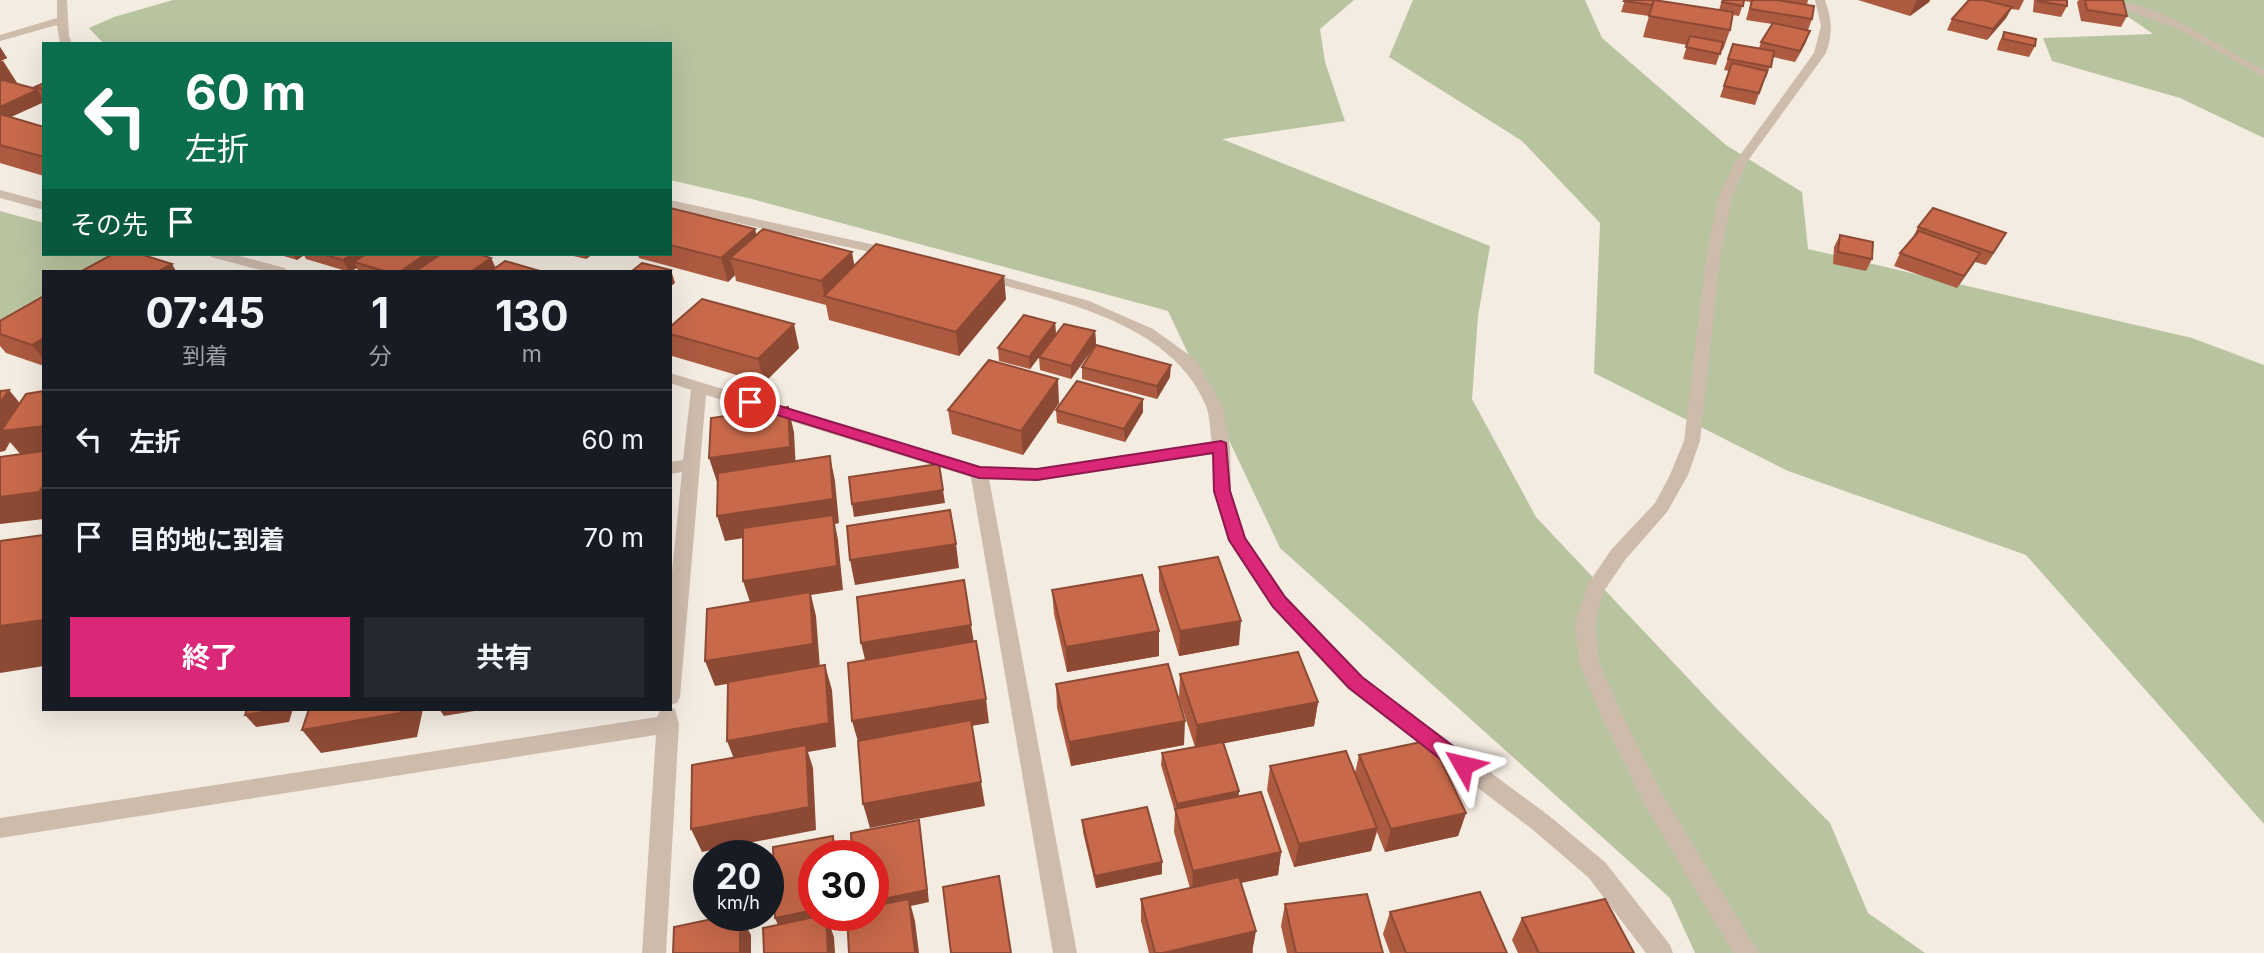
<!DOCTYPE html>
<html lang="ja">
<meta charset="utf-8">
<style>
:root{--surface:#171b24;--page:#242831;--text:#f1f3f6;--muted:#9ea1a6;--line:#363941;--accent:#db2777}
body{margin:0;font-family:Inter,"Noto Sans JP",sans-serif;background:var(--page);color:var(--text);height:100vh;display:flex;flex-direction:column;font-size:26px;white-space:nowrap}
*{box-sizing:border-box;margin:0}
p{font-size:23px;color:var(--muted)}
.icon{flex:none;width:38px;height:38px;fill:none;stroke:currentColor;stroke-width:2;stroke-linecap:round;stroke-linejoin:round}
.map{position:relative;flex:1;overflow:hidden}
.details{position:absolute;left:42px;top:270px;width:630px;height:441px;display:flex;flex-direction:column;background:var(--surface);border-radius:0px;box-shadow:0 7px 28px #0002}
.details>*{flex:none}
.banner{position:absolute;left:42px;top:42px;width:630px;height:214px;border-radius:0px;box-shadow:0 7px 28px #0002;background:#0b6e4f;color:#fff;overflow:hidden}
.speed{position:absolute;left:693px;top:840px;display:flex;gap:14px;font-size:35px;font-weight:700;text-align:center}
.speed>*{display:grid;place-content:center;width:91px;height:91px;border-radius:50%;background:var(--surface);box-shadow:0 7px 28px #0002;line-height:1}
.speed small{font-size:18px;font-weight:400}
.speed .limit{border:10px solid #d22;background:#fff;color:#111}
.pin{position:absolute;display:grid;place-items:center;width:60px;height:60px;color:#fff;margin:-30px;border:4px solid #fff;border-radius:50%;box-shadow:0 2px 7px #0007}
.me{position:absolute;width:77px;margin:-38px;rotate:307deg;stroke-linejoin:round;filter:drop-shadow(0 0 5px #0008)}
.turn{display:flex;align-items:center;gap:24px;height:147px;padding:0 28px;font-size:32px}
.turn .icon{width:91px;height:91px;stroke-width:2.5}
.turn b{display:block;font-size:49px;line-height:60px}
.then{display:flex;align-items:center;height:66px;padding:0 28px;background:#0003;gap:14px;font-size:26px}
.eta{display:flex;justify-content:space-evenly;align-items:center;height:119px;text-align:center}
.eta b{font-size:42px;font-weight:700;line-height:49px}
.primary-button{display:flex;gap:14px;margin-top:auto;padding:14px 28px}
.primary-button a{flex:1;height:80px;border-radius:0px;background:var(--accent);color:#fff;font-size:28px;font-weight:700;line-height:80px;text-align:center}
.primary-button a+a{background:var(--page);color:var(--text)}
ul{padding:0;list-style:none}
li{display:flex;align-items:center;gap:21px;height:98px;padding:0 28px;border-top:2px solid var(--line)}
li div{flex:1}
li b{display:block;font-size:26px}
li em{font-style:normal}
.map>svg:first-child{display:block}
.green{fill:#b8c4a0}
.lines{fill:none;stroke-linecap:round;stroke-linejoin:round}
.minor{fill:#cdbbac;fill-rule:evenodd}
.wall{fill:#ac5a40}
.shaded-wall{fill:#8c4a34}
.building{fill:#c8694b;stroke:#8c4a34;stroke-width:2}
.route{fill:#db2777;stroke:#8e194d;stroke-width:2}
</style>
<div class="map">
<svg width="2264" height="953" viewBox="0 0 2264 953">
<rect width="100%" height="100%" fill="#f4ebe1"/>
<!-- green -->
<g class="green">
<path d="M173,0H1354L1320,29L1325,62L1345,121L1222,139L1490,246L1478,316L1472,399L1536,517L1719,711L1830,823L1868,913L1925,953H1695L1670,898L1280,548L1168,311L752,199L670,180V44H104L89,28L114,17Z"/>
<path d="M1413,0H1585L1602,38L1726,145L1802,192L1808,249L2192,338L2264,365V824L2026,555L1788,471L1594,373L1600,223L1522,141L1389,57Z"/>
<path d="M2104,0H2264V138L2180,98L2052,61L2043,38L2153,34Z"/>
<path d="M0,211L44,223V254H128L96,271H44V300L0,324Z"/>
</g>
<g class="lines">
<!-- minor -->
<g class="minor">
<path d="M57,0H67L69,36L72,44H60L57,25L0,41V35L57,18Z"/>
<path d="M1815,0H1825C1832,19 1833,34 1826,53L1747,162L1732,198L1720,258L1700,441L1688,475L1667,512L1625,560L1604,591L1595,623L1599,662L1623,717L1660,790L1759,953H1733L1644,804L1602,718L1579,662L1575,623L1588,584L1611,550L1655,503L1670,475L1684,441L1706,258L1718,198L1735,162L1814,53L1821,26Z"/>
<path d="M2099,0C2162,0 2210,43 2264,70V77L2178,29Z"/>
<path d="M0,190L44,202V210L0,198Z"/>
<path d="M670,200L893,249L900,253L893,257L670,208Z"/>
<path d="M209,254H232L285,268L287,271H264L211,257Z"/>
<path d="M981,271L1089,301L1153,329L1196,360L1223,407L1230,447L1231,491L1246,538L1286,597L1362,677L1548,815L1605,862L1670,945L1673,953H1646L1589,878L1532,829L1348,689L1272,607L1228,540L1213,491V454L1037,481L989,479L1077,953H1053L971,477L706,395L680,697L677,703L670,705V592L682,472L670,474V462L683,460L691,390L670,383V373L979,467L1037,469L1212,443C1210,431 1210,416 1206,406C1172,321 1055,300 976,278L974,275Z"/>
<path d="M670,707L675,709L679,724L666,953H642L656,735L0,838V818L657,717L661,709Z"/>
</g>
</g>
<!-- wall -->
<g class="wall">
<path d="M1625,0L1660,1L1719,10L1722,0H1808L1807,5L1812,19L1808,30L1798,29L1806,42L1795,62L1773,57L1766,78L1765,77L1755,105L1720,97L1729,71L1724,70L1733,44L1759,48L1761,42L1772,24L1746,20L1751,2L1744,1L1739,16L1733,15L1730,30L1723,50H1721L1716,65L1683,59L1687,45L1643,37L1649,16L1621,12Z"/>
<path d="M1858,0H1930L1929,2L1910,16Z"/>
<path d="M1967,0H2024L2019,10L2011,9L2006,18L1987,40L1947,30L1952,19L1969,0Z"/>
<path d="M2034,0H2067V6L2061,17L2033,12Z"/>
<path d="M2079,0H2123L2127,16L2121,27L2081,21L2077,2Z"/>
<path d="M2004,32L2035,46L2029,57L1997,50L1999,43Z"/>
<path d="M0,47L7,58L1,61H3L17,83H16L36,89L35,87L44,83V102L10,117L44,127V176L0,163Z"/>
<path d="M670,208L755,229L756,235L854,266L1006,299L959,356L829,320L826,305L736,281L735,275L728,282L639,258L638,254H670Z"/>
<path d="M1918,227L1999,245L1986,265L1975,262L1957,288L1894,266L1900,253L1912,239Z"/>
<path d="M1840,235L1872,259L1866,271L1833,264L1834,247Z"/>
<path d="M277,254H478L491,258L496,268L540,271H358L357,268L351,271H346L306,259L304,255L297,260Z"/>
<path d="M565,254H593L586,259Z"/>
<path d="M44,296V366L6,353L0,346V321Z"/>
<path d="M1055,323L1056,335L1030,369L999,361L998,348Z"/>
<path d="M670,327L799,348L764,383L672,356L670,351Z"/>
<path d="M1095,331L1096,344L1071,379L1040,370L1039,357Z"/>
<path d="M1082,367L1170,377L1157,399L1082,379Z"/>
<path d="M1143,399V412L1125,442L1057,423L1056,410Z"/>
<path d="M1059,403L1023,455L952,434L948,410Z"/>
<path d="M1159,567L1239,645L1179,656L1159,591Z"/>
<path d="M1052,590L1159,656L1067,672L1054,614Z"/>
<path d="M1180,674L1318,702L1314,726L1223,743L1238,797L1281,852L1278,875L1241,883L1253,953H1149L1141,921V899L1190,888L1174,832L1175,812L1161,765L1162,753L1195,747L1179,698Z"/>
<path d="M1056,684L1184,745L1071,766L1057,708Z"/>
<path d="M1359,755L1466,813L1458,836L1385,852L1377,832L1371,851L1294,867L1267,790L1270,766L1355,773Z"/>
<path d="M1082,820L1162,874L1096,888L1083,832Z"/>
<path d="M1285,904L1383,953H1287L1281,926Z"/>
<path d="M1390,912L1507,953H1390L1383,934Z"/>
<path d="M1522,918L1634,953H1518L1512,940Z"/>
</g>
<!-- shaded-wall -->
<g class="shaded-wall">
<path d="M1917,0H1930L1929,2L1910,16Z"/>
<path d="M2012,7L2006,18L1987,40L1993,29Z"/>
<path d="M1810,31L1806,42L1795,62L1800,51Z"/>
<path d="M0,47L7,58L0,61Z"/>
<path d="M3,61L17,83L0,90V62Z"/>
<path d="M37,90L44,100V102L0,122V107Z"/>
<path d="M755,229L760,252L730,258L735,275L728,282L721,258Z"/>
<path d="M2006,233L1999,245L1986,265L1993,253Z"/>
<path d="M852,252L856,275L825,297L821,281Z"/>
<path d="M1980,253L1973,265L1957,288L1964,276Z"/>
<path d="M293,254H303L304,255L297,260Z"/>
<path d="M353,254H377L354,262L357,268L351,271H349L343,260Z"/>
<path d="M426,254H444L425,271H401Z"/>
<path d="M584,254H593L586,259Z"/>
<path d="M491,258L496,270L495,271H472Z"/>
<path d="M172,264L176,271H159Z"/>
<path d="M671,270L675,283L670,287V271Z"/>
<path d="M1004,276L1006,299L959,356L956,332Z"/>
<path d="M1055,323L1056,335L1030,369L1029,357Z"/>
<path d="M794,324L799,348L764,383L758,359Z"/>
<path d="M1095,331L1096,344L1071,379V366Z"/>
<path d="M44,338V359L32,345Z"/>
<path d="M1171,365L1170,377L1157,399V386Z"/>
<path d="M1058,379L1059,403L1023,455L1021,431Z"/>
<path d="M9,390L29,414L44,426V453L22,456L10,442L5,451L0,452V403Z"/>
<path d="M1143,399V412L1125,442L1124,429Z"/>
<path d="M788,407L794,432L796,471L717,482L709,458Z"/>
<path d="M830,456L835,481L839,523L835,524L838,540L843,590L811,595L816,616L820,668L715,686L705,661L751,605L743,581L833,524L725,541L717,516Z"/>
<path d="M44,484V519L0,524V497Z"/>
<path d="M943,490L945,503L854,517L852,504Z"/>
<path d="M956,544L959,568L855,585L850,560Z"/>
<path d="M44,620V666L0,673V626Z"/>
<path d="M1241,621L1239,645L1179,656L1180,631Z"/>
<path d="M971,625L975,649L867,668L861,643Z"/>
<path d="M1159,631V656L1067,672L1066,647Z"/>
<path d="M825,665L832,690L836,747L808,752L813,768L816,830L702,852L691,829L736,764L727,741Z"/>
<path d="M986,699L989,723L859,745L852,721Z"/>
<path d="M1318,702L1314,726L1195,749L1197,725Z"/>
<path d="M279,709H293L289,722L256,727L245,715Z"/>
<path d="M401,709H423L417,737L321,753L302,730Z"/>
<path d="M439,709H486L444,716Z"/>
<path d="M1185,721L1184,745L1071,766L1069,742Z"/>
<path d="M981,782L985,806L870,828L863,804Z"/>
<path d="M1239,791L1238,803L1176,814L1177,804Z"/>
<path d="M1466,813L1458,836L1385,852L1391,829Z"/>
<path d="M919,820L921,833L929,902L911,906L915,921L919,953H915L873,913V901Z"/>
<path d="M1377,828L1371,851L1294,867L1299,844Z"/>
<path d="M833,836L837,848V856H834Z"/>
<path d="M1281,852L1278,875L1192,893L1193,871Z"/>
<path d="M1162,862V874L1096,888L1095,876Z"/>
<path d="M814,910V915H841V917L828,920L834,937L835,953H828L780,930L775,918Z"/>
<path d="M740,915L751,935V953H740Z"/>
<path d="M1256,931L1252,953H1163Z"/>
</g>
<!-- building -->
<g class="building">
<path d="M1625,0H1654L1652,5L1624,1Z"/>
<path d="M1654,0L1733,12L1730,30L1649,16Z"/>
<path d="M1723,0H1744L1743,6L1722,2Z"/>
<path d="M1752,0H1777L1814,6L1812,19L1750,9Z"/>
<path d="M1969,0H1983L2012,7L1993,29L1952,19Z"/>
<path d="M2039,0H2067V6L2038,1Z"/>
<path d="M2085,0H2123L2127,16L2087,10Z"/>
<path d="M1773,23L1810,31L1800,51L1761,42Z"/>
<path d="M2004,32L2036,39L2035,46L2003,39Z"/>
<path d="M1690,36L1723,42L1720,54L1686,47Z"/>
<path d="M1733,44L1774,51L1771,67L1728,59Z"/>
<path d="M1732,63L1767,71L1759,93L1724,86Z"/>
<path d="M3,80L36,89L37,90L0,107V81Z"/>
<path d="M44,83V89L35,87Z"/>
<path d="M0,114L44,127V157L0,145Z"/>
<path d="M670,208L755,229L721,258L670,245Z"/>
<path d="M1933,208L2006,233L1993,253L1918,227Z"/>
<path d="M763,229L852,252L821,281L730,258Z"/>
<path d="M1919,231L1980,253L1964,276L1900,253Z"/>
<path d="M1840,235L1873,242L1872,259L1838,252Z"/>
<path d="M876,244L1004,276L956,332L824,296Z"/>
<path d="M113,254H140L172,264L159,271H82Z"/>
<path d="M322,254H353L343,260Z"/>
<path d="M366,254H426L401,271H384L354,262Z"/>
<path d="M441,254H478L491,258L472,271H416Z"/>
<path d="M505,261L540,271H491Z"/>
<path d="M642,263L671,270L670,271H632Z"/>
<path d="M44,296V338L32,345L0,334V321Z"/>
<path d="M702,299L794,324L758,359L670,334V327Z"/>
<path d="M1024,315L1055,323L1029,357L998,348Z"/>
<path d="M1064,324L1095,331L1071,366L1039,357Z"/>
<path d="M1096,345L1171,365L1157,386L1082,367Z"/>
<path d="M989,360L1058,379L1021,431L948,410Z"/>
<path d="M1077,381L1143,399L1124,429L1056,410Z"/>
<path d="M9,390L0,403V391Z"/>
<path d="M44,391V426L1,431L26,394Z"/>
<path d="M788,407L790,447L709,458L711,418Z"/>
<path d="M44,451V484L39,492L0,497V457Z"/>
<path d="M830,456L833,499L717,516L718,473Z"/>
<path d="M939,464L943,490L852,504L849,477Z"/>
<path d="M950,510L956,544L850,560L847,526Z"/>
<path d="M833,515L837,566L743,581V528Z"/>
<path d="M44,535V620L0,626V541Z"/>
<path d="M1218,557L1241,621L1180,631L1159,567Z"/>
<path d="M1142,575L1159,631L1066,647L1052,590Z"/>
<path d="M964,580L971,625L861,643L857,597Z"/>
<path d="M810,592L813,644L705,661L707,609Z"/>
<path d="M976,641L986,699L852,721L848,663Z"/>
<path d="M1298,652L1318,702L1197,725L1180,674Z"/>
<path d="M1168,664L1185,721L1069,742L1056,684Z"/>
<path d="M825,665L829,723L727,741L728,682Z"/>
<path d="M247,709H279L245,715Z"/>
<path d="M309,709H401L400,713L302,730Z"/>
<path d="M971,720L981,782L863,804L858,741Z"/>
<path d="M1431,740L1466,813L1391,829L1359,755Z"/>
<path d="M1223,742L1239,791L1177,804L1162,753Z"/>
<path d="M806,745L809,807L691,829L692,765Z"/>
<path d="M1346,751L1377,828L1299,844L1270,766Z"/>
<path d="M1261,792L1281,852L1193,871L1175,809Z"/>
<path d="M1147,807L1162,862L1095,876L1082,820Z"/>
<path d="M919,820L927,890L873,901V856H852L851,833Z"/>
<path d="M833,836L834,856H814V910L775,918L773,847Z"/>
<path d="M999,876L1011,953H951L943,887Z"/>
<path d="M1239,877L1256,931L1163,953H1155L1141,899Z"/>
<path d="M1480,892L1507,953H1406L1390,912Z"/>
<path d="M1367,894L1383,953H1296L1285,904Z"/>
<path d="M909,899L915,953H849L847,915H873V906Z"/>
<path d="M1605,899L1634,953H1539L1522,918Z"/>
<path d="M731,915H740V953H673L674,927Z"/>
<path d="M823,915H826L828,953H764L763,928Z"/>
</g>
<!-- route -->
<path class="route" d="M750,397L980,467L1037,469L1221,441L1226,443L1230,491L1245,538L1285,597L1362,677L1470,759L1473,765L1470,771L1463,773L1456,771L1349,688L1273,607L1229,540L1214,491L1213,453L1037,480L979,478L745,405L743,402L745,399Z"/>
</svg>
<div class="speed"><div>20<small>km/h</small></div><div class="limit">30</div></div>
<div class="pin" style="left:750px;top:402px;background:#d93025"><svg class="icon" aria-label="arrive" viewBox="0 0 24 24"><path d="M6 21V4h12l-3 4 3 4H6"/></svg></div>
<svg class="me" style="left:1463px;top:765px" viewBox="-20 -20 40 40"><path d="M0-17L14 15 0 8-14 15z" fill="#db2777" stroke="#fff" stroke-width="4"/></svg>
<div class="banner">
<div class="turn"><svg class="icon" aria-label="left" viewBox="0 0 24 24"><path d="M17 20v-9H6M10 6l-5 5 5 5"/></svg><div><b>60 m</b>左折</div></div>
<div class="then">その先<svg class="icon" aria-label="arrive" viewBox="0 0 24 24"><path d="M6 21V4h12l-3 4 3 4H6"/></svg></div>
</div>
<section class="details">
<div class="eta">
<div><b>07:45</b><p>到着</p></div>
<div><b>1</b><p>分</p></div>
<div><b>130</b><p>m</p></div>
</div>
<ul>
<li><svg class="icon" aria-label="left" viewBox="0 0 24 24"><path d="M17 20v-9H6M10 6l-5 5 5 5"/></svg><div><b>左折</b></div><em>60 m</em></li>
<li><svg class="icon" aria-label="arrive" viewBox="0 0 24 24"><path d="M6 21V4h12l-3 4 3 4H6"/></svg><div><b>目的地に到着</b></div><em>70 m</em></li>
</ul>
<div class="primary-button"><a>終了</a><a>共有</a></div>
</section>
</div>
